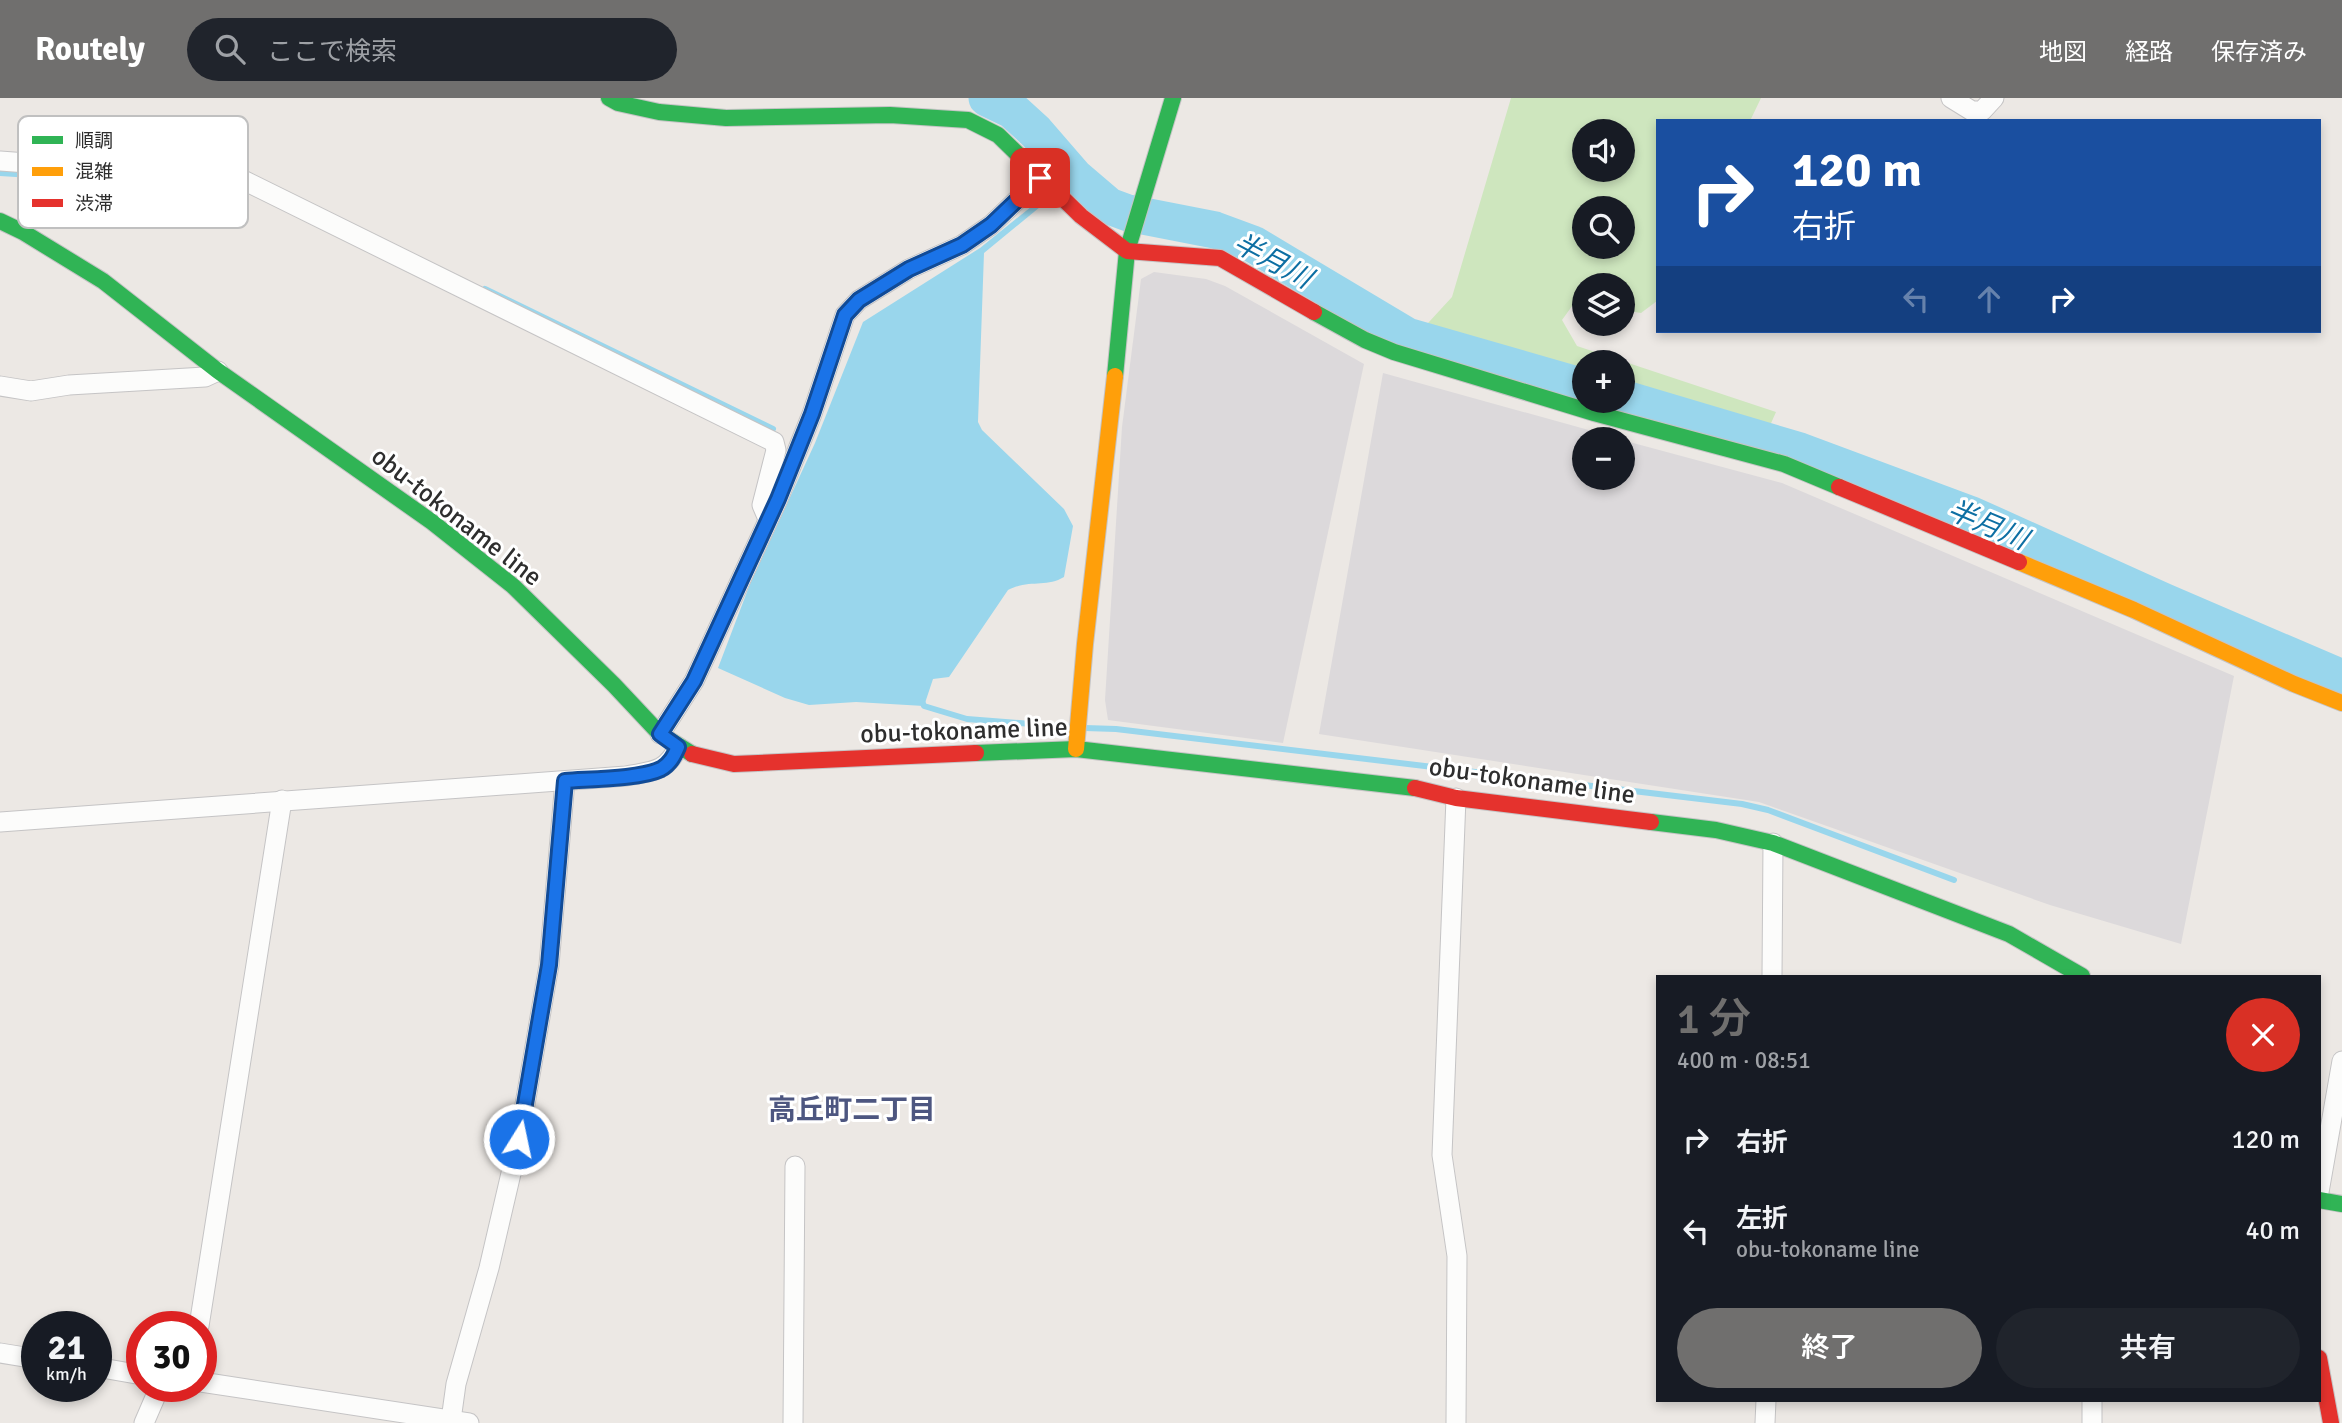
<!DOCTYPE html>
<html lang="ja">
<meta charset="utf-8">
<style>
:root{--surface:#171b24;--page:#20242c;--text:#f1f3f6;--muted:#9ea1a6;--accent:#706f6e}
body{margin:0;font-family:Signika,"Noto Sans JP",sans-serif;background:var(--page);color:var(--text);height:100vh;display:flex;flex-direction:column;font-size:26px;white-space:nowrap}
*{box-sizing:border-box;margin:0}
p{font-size:23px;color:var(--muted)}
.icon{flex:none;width:38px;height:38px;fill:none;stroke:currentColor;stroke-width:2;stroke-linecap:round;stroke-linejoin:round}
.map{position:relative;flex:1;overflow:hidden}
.drawer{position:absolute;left:1656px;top:877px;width:665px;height:427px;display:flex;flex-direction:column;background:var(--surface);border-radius:0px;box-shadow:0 4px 10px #0003}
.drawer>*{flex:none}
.top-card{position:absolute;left:1656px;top:21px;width:665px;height:214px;border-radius:0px;box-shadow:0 4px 10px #0003;background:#1a4fa0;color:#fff;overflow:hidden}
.controls{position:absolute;left:1572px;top:21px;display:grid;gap:14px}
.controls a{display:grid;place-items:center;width:63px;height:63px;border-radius:50%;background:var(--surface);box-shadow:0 4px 10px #0003;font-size:35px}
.speed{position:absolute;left:21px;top:1213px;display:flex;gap:14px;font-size:35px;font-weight:700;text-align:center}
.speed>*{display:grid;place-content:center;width:91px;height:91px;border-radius:50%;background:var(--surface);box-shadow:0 4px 10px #0003;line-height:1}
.speed small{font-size:18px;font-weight:400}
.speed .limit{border:10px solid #d22;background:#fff;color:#111}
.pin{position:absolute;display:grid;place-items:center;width:60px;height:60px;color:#fff;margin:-30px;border-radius:14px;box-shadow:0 4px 10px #0006}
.me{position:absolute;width:77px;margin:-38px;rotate:10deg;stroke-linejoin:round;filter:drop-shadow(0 0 5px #0008)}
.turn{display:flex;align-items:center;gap:24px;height:147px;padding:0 21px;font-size:32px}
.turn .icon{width:91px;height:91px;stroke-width:2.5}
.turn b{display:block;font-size:49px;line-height:60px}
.lanes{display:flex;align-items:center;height:66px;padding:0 21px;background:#0003;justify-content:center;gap:35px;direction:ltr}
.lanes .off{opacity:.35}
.round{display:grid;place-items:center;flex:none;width:74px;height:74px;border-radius:37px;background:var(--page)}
.headline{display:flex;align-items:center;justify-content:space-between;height:119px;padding:0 21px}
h1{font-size:42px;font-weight:600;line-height:52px;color:var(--accent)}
.button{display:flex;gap:14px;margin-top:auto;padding:14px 21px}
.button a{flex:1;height:80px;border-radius:42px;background:var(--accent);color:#fff;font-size:28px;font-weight:600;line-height:80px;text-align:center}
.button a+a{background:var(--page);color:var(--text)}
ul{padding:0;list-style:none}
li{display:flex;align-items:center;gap:21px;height:91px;padding:0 21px}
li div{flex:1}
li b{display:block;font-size:26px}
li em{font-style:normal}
header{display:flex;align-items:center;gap:42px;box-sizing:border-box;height:98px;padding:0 35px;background:var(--accent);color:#fff}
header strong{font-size:33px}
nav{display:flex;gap:38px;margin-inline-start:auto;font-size:24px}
.search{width:490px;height:63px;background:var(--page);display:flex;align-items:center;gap:18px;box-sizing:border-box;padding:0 24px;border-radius:38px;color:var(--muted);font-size:26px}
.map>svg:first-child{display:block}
.industrial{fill:#dcd9db}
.green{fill:#cee6be;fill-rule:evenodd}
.water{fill:#99d6ec}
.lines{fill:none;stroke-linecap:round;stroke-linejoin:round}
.stream{stroke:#99d6ec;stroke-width:6}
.river{stroke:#99d6ec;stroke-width:37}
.street-casing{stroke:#c5c4c5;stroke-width:21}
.fast-casing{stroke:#c5c4c5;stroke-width:18}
.slow-casing{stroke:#c5c4c5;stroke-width:18}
.jam-casing{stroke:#c5c4c5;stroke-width:18}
.street{stroke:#fcfcfb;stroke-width:19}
.fast{stroke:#30b455;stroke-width:16}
.slow{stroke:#ff9f0a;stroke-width:16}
.jam{stroke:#e5322d;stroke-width:16}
.route-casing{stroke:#114b97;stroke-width:18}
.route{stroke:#1a73e8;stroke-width:12}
.labels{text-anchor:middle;stroke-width:6;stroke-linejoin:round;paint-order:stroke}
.street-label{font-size:26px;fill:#2e2e2e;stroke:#fff}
.water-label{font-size:28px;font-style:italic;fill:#0d6fa3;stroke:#fff}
.neighbourhood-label{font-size:28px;font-weight:bold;fill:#4d5680;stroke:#fff}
.key{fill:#fff;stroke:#c0c0c0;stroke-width:2}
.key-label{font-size:19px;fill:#2e2e2e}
</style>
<header>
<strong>Routely</strong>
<div class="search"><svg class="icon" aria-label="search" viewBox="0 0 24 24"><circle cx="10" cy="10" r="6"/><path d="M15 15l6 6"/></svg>ここで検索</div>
<nav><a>地図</a><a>経路</a><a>保存済み</a></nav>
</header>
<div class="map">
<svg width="2342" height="1325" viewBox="0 0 2342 1325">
<rect width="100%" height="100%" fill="#ece8e4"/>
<!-- industrial -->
<g class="industrial">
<path d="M1154,174L1206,181L1225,188L1364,266L1283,645L1108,622L1105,602L1122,329L1141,181Z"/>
<path d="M1383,275L1621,341H1584V380H1622V342L1782,385L2234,578L2181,846L2050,807L1759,704L1319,636Z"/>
</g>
<!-- green -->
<path class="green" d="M1511,0H1761L1750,23H1657V203L1641,215L1622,212V187H1584V205L1575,204L1562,222L1577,248L1776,314L1768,332L1622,292V264H1584V282L1417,237L1452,199ZM1584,33H1622V72H1584ZM1622,110V149H1584V110Z"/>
<!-- water -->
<path class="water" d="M1037,104L1040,109L984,155L978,324L982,332L1064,411L1073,428L1064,479C1046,490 1029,481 1008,492L949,579L933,581L924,608L856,604L809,607L785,600L718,570L750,486L815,345L863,224L980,150Z"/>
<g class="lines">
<!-- stream -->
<g class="stream">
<path d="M0,75L219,89"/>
<path d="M485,191L773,331"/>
<path d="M922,603L924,608L967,621L1070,629"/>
<path d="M1085,630L1116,631L1742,706L1768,712L1954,782"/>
</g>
<!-- river -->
<g class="river">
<path d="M987,0L1012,12L1036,34L1075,79L1109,108L1128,115L1215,132L1253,146L1407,238L1584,289"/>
<path d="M1622,300L1800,353L1972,417L2163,503L2342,580"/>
</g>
<defs>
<g id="street">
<path d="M1951,0L1972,13H1982L1994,0"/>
<path d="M0,63L241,81L774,344L776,352L762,407L768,421"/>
<path d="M0,288L31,293L69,287L205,279L218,273"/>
<path d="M660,636L694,583L778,401L812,316L845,217L859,202L909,171L962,147L991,127L1040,80"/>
<path d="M0,724L626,678C651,673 666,675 678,649"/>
<path d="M1772,878L1773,745"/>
<path d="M2319,1094L2342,963"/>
<path d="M199,1228L282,702"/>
<path d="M0,1255L37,1261"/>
<path d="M96,1269L142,1277"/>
<path d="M201,1284L469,1325"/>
<path d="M451,1322L456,1286L489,1170L519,1041L549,867L565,683"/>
<path d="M144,1325L160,1288"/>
<path d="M793,1325L795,1068"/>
<path d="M1456,1325L1457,1158L1442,1057L1456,700"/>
<path d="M1765,1325L1766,1302"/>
<path d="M2092,1325V1302"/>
</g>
<g id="fast">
<path d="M609,0L618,5L659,14L726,20L890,17L968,22L998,37L1036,74"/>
<path d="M0,123L23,134L103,183L218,273L432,424L513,488L614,587L660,636L692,656"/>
<path d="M1314,214L1365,242L1394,254L1594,315L1784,366L1839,389"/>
<path d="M1115,278L1127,153L1173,0"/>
<path d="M976,655L1076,651L1415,690"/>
<path d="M1651,724L1716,732L1773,745L2009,836L2082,878"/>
<path d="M2319,1102L2342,1106"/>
</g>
<g id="slow">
<path d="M2019,464L2134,512L2294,586L2342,605"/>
<path d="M1076,651L1085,546L1115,278"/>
</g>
<g id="jam">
<path d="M1036,74L1081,118L1127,153L1220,160L1314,214"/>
<path d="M1839,389L2019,464"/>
<path d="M692,656L734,666L976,655"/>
<path d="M1415,690L1456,700L1651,724"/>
<path d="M2319,1260L2331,1325"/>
</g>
</defs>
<!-- street casing -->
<use href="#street" class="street-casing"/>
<!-- fast casing -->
<use href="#fast" class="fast-casing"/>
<!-- slow casing -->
<use href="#slow" class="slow-casing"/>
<!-- jam casing -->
<use href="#jam" class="jam-casing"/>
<!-- street -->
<use href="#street" class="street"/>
<!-- fast -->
<use href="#fast" class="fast"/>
<!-- slow -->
<use href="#slow" class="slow"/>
<!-- jam -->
<use href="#jam" class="jam"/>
</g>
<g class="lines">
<defs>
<path id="route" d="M519,1041L549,867L565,683C590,681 640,681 661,671C670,666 674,658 678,649L660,636L694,583L778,401L812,316L845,217L859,202L909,171L962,147L991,127L1040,80"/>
</defs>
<!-- route casing -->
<use href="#route" class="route-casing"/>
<!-- route -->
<use href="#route" class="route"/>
</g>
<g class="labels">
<!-- street labels -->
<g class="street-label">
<text transform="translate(457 418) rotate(38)" y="9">obu-tokoname line</text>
<text transform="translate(964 632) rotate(-2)" y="9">obu-tokoname line</text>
<text transform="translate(1532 682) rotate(8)" y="9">obu-tokoname line</text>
</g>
<!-- water labels -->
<g class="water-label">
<text transform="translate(1273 162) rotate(28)" y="10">半月川</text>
<text transform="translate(1988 426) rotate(23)" y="10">半月川</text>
</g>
<!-- neighbourhood labels -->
<g class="neighbourhood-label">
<text x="852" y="1021">高丘町二丁目</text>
</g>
</g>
<!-- legend -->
<rect x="18" y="18" width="230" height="112" rx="10" class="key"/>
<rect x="32" y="38" width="31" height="8" fill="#30b455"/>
<rect x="32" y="69" width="31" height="9" fill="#ff9f0a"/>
<rect x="32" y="101" width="31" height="8" fill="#e5322d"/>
<g class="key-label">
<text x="75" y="49">順調</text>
<text x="75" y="80">混雑</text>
<text x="75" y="112">渋滞</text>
</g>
</svg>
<div class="controls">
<a><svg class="icon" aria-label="sound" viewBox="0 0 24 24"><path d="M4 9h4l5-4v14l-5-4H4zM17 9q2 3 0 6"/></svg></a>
<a><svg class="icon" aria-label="search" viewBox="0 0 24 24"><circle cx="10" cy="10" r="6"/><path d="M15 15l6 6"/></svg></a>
<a><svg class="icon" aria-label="layers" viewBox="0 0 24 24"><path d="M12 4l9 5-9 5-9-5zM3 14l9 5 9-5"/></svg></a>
<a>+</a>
<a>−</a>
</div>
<div class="speed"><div>21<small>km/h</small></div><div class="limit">30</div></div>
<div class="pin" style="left:1040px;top:80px;background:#d93025"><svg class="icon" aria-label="arrive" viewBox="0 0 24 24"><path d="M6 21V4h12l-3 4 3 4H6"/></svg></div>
<svg class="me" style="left:519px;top:1041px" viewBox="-20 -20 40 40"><circle r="17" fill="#1a73e8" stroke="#fff" stroke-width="3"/><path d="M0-11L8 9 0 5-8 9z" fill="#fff"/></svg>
<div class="top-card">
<div class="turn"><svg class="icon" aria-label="right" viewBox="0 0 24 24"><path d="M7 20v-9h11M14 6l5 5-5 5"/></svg><div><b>120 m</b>右折</div></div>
<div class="lanes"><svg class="icon off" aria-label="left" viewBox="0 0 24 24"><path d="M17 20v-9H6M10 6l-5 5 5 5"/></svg><svg class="icon off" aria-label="ahead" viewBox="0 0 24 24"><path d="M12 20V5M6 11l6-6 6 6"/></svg><svg class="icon" aria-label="right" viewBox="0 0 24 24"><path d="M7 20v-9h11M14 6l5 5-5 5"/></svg></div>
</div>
<section class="drawer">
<div class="headline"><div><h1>1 分</h1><p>400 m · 08:51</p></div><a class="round" style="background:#d93025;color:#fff"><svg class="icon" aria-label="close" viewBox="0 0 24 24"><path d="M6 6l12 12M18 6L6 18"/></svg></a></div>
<ul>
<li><svg class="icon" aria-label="right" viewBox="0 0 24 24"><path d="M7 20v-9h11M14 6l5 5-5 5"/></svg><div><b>右折</b></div><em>120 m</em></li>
<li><svg class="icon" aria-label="left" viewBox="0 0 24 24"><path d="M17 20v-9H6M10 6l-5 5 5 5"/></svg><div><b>左折</b><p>obu-tokoname line</p></div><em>40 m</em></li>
</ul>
<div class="button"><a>終了</a><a>共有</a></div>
</section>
</div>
